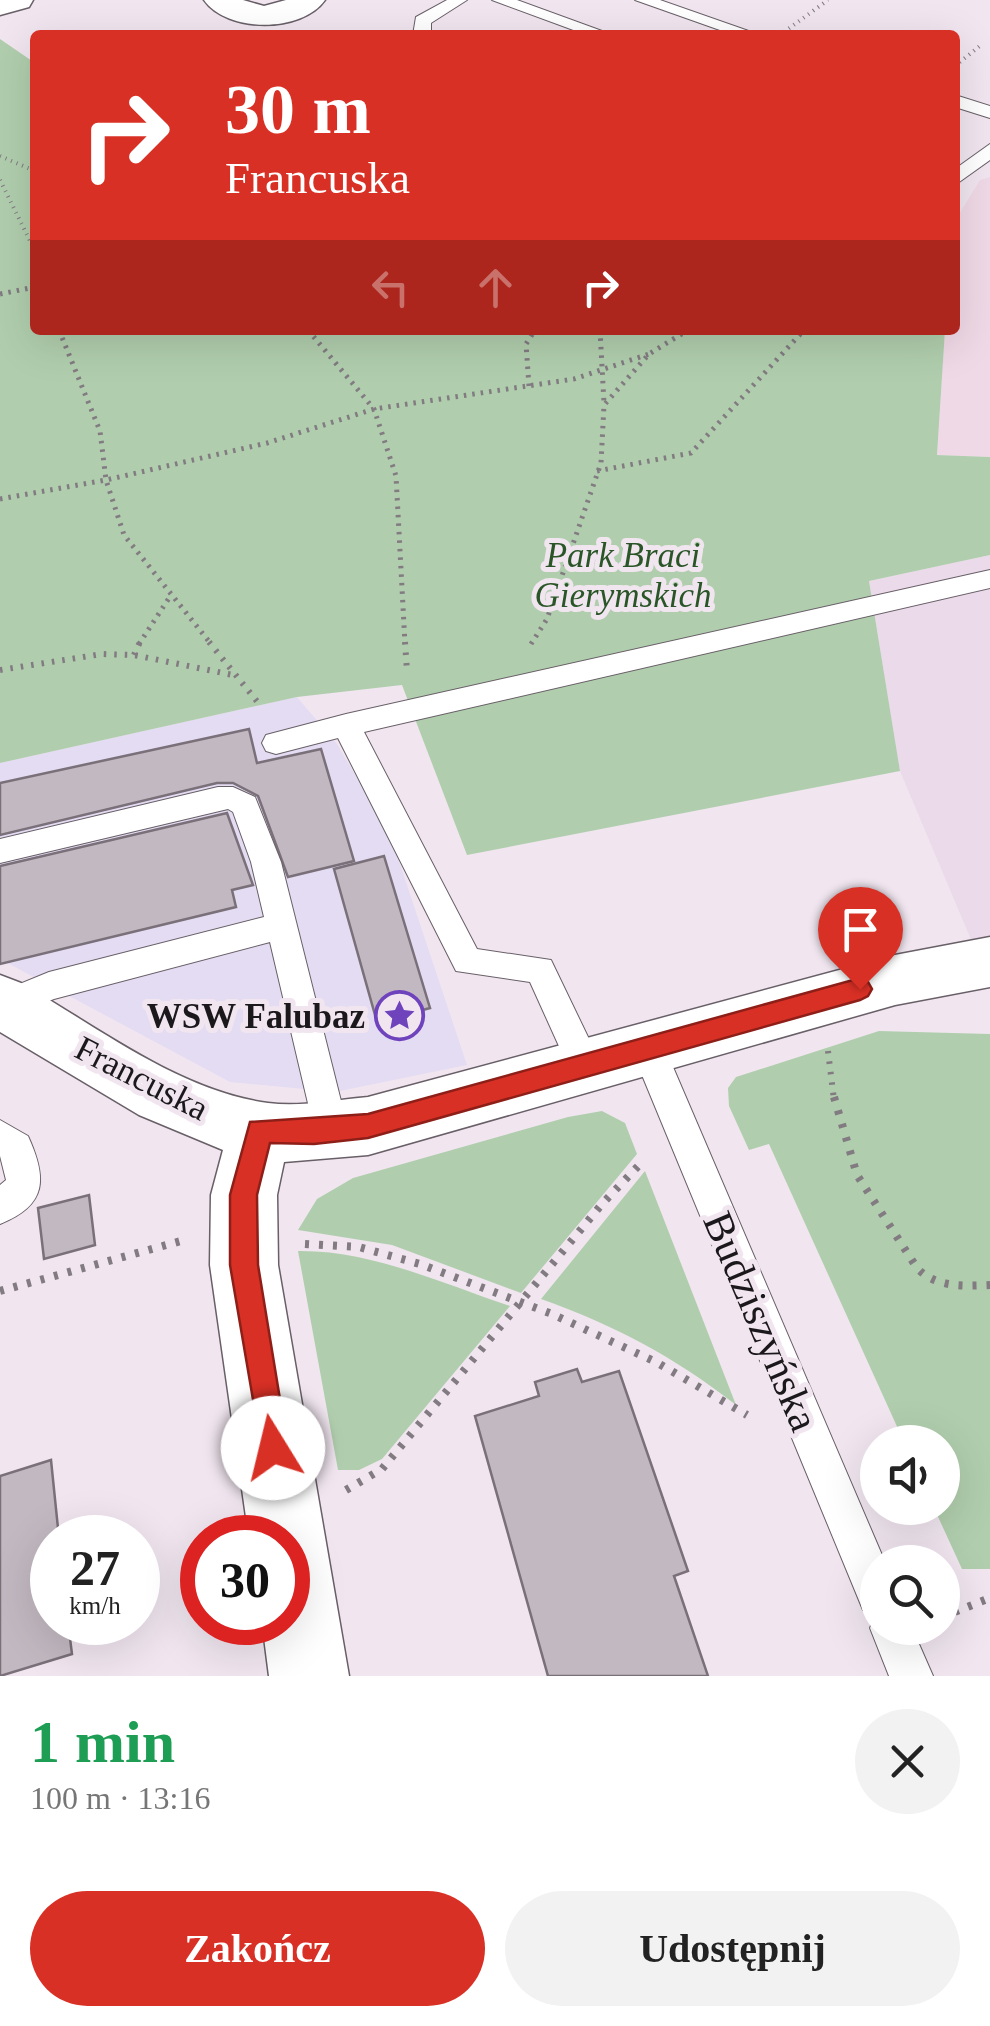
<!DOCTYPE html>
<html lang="pl">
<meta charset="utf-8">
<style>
:root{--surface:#fff;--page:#f2f2f2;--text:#222;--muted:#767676;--accent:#d93025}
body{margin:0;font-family:"Times New Roman",serif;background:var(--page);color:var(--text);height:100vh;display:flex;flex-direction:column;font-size:38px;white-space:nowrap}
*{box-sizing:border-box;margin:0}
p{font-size:32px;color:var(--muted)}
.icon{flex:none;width:55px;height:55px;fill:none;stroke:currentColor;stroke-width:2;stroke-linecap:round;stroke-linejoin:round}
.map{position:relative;height:1676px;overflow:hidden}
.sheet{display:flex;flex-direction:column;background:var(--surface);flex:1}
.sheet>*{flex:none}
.top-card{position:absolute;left:30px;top:30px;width:930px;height:305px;border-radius:10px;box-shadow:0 10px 40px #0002;background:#d93025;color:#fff;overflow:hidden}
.controls{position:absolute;left:860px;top:1425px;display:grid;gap:20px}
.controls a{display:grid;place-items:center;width:100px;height:100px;border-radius:50%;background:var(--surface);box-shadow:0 10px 40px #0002;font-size:50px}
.speed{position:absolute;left:30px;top:1515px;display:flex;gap:20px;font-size:50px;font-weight:700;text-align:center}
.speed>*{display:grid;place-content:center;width:130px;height:130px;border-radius:50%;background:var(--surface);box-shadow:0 10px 40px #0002;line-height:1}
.speed small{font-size:25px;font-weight:400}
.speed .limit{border:15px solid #d22;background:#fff;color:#111}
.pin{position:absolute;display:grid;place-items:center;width:85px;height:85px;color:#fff;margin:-102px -42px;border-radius:50% 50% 50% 0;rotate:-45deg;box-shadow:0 0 10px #0007}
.pin .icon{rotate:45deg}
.me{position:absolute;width:110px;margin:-55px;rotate:351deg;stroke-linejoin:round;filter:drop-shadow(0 0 8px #0008)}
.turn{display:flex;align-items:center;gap:35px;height:210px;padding:0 30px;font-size:45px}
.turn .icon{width:130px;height:130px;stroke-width:2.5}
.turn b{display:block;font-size:70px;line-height:85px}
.lanes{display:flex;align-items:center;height:95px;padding:0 30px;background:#0003;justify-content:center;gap:50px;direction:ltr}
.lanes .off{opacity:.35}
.round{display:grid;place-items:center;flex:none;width:105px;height:105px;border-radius:52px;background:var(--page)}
.summary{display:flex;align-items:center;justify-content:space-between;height:170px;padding:0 30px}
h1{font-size:60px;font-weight:800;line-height:75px;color:#1e9e55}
.action{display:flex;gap:20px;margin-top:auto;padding:20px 30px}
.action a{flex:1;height:115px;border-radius:60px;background:var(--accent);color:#fff;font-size:40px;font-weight:800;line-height:115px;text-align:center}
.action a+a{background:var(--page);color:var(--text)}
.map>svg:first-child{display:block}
.built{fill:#ebdaea}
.industrial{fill:#e4dcf2}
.education{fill:#f0d9e6}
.green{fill:#b0cead}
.building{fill:#c2b8c1;stroke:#797079;stroke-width:2.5}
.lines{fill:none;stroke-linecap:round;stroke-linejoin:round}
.lane-casing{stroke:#685f67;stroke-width:2}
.street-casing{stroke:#685f67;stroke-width:3}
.path-far3{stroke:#827b82;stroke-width:4;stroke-dasharray:1 5;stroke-linecap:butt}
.path-far2{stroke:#827b82;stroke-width:5;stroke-dasharray:2.5 6;stroke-linecap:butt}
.path-far1{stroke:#827b82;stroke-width:6;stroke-dasharray:2.5 8;stroke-linecap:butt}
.path{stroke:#827b82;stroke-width:8;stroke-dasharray:4 10;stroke-linecap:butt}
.lane{fill:#fff;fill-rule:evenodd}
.street{fill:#fff;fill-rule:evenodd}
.route{fill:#d93025;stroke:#8d1f18;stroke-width:2.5}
.labels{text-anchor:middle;stroke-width:10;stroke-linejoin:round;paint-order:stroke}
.park-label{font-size:35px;font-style:italic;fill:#2a5527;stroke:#f1e6f0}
.poi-label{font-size:35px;font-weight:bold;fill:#1b181b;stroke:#f1e6f0;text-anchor:end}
.street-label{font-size:35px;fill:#1b181b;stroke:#f1e6f0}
.near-street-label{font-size:42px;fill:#1b181b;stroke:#f1e6f0}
</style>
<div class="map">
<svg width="990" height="1676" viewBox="0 0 990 1676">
<rect width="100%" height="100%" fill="#f1e6f0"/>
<!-- built -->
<path class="built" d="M990,555V942H972L900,771L869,581Z"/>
<!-- industrial -->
<path class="industrial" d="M297,697L337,744L390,834L467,1065L335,1092L230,1082L0,959V763Z"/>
<!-- education -->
<path class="education" d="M990,177V457L937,455L945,330H955V221L980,180Z"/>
<!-- green -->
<g class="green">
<path d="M0,39L35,63V330H945L937,455L990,457V555L869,581L900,771L467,855L402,685L297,697L0,763Z"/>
<path d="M879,1031L990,1034V1569H962L934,1508H942V1442H904L769,1144L749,1150L729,1106L728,1088L736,1077Z"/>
<path d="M602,1111L625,1123L637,1154L521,1293L392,1245L298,1230L317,1199L353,1178L568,1117Z"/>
<path d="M645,1171L736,1405C673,1356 616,1326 541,1299Z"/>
<path d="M298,1251C371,1250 441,1283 510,1306L382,1459L359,1470H338Z"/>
</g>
<!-- building -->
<g class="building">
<path d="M249,729L257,763L321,749L354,861L288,877L258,796L233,783H217L0,835V783Z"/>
<path d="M227,813L253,885L232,890L236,907L0,964V866Z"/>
<path d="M384,856L430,1008L377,1022L334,869Z"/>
<path d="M89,1195L95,1245L44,1259L38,1208Z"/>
<path d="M577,1369L582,1382L619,1371L688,1571L674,1576L708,1676H548L475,1416L539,1396L535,1382Z"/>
<path d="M51,1460L59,1538H52V1622H68L72,1654L0,1676V1476Z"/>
</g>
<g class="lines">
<defs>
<g id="lane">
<path d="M447,0H467L431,23V35H413L416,17Z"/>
<path d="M492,0H517L613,35H587Z"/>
<path d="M635,0H660L760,35H734Z"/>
<path d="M955,95L990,106V118L955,107Z"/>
<path d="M990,144V160L955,185V169Z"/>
<path d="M990,570V588L364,732L477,949L551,960L601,1064L596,1075L584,1079L572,1075L530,982L456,971L338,738L276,754L266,751L262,743L266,735L346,714Z"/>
<path d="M218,787H233L255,797L281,862L348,1129L343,1140L331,1145L319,1140L314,1129L270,942L54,999L6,1018L0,1016V992L49,972L264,917L251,862L233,812L228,809L0,863V839Z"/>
<path d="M647,1031L659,1036L664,1046L885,1562H878V1628H912L933,1676H889L870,1628L875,1615L863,1610L630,1046L635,1036Z"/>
<path d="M0,1120L28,1136C47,1178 48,1205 0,1224V1185L6,1180L0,1156Z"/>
</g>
<g id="street">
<path d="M0,0H33L29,7L0,15Z"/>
<path d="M204,0H243L264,6L286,0H325C302,33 227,33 204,0Z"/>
<path d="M990,937V987L895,1005L368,1155L284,1162L277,1195L278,1265L349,1676H269L262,1622H288V1538H249L210,1265L211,1195L223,1150L139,1115L0,1032V975L21,983C98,1027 179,1091 268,1103C301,1107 336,1100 368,1097L895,955Z"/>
</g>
</defs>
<!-- lane casing -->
<use href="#lane" class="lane-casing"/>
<!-- street casing -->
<use href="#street" class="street-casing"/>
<!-- path-far3 -->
<g class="path-far3">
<path d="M784,32L828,0"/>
<path d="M955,66L981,45"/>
<path d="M0,156L35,171"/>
<path d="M0,180L35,251"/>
</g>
<!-- path-far2 -->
<g class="path-far2">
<path d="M0,294L35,287"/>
<path d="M59,330L100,431L106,480L124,535L211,644"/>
<path d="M308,330L374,409L396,476L405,644"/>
<path d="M600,330L604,403"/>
<path d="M529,386L526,344L535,330"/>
<path d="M597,471L691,453L804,330"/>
<path d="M0,499L106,480L267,443L374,409L574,379L649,354"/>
<path d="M139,644L171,595"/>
<path d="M531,644L547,619L601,463L604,405L649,354L688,330"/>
</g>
<!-- path-far1 -->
<g class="path-far1">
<path d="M209,642L260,705"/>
<path d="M405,642L407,671"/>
<path d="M134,655L140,642"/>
<path d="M0,670L102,654L134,655L238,676"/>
<path d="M828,1051L834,1100"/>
</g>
<!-- path -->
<g class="path">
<path d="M834,1097L857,1175L917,1268C936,1288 964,1286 990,1285"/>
<path d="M305,1244L359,1247L420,1264L552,1314L656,1362L747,1415"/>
<path d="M0,1291L181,1241"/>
<path d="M346,1490L382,1469L602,1204L644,1160"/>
<path d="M942,1617L990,1598"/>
</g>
<!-- lane -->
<use href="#lane" class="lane"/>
<!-- street -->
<use href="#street" class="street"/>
</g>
<!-- route -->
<path class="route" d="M860,978L868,982L872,989L868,996L860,1000L368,1138L314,1144L270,1143L257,1195L258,1265L288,1448L284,1458L273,1463L263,1458L230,1265V1195L250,1122L368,1114Z"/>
<!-- icons -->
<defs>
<symbol id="sight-ring" viewBox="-11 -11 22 22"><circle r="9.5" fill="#f1e6f0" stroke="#6f43bc" stroke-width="1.5"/><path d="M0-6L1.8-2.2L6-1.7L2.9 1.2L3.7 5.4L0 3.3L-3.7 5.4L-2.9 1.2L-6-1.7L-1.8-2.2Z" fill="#6f43bc"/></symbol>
</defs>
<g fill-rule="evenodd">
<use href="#sight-ring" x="372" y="988" width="55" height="55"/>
</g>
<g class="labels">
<!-- park labels -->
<g class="park-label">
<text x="623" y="567">Park Braci<tspan x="623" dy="40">Gierymskich</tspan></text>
</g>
<!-- poi labels -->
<g class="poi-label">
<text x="365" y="1028">WSW Falubaz</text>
</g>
<!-- street labels -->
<g class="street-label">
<text transform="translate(142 1078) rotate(27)" y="12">Francuska</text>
</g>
<!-- near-street labels -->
<g class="near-street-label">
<text transform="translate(762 1321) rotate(67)" y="15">Budziszyńska</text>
</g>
</g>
</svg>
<div class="controls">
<a><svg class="icon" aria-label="sound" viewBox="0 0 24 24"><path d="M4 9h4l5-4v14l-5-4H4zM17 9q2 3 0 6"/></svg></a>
<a><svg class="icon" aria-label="search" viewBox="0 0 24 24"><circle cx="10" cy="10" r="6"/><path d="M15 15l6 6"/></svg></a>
</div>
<div class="speed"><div>27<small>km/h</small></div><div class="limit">30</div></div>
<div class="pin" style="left:860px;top:989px;background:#d93025"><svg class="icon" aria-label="arrive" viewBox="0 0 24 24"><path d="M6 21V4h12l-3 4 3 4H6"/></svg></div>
<svg class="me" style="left:273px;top:1448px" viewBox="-20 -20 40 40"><circle r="19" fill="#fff"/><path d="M0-13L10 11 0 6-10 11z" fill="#d93025"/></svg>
<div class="top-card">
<div class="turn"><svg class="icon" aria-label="right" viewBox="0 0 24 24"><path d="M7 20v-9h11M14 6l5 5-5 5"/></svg><div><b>30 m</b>Francuska</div></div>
<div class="lanes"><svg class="icon off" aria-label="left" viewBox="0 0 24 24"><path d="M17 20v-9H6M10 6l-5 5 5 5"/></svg><svg class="icon off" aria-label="ahead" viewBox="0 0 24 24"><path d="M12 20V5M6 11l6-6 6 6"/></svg><svg class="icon" aria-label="right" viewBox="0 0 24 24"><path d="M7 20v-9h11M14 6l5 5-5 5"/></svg></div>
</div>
</div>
<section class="sheet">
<div class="summary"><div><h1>1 min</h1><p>100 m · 13:16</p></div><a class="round"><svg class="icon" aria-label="close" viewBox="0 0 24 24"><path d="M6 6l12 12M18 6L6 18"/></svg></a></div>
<div class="action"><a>Zakończ</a><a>Udostępnij</a></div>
</section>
